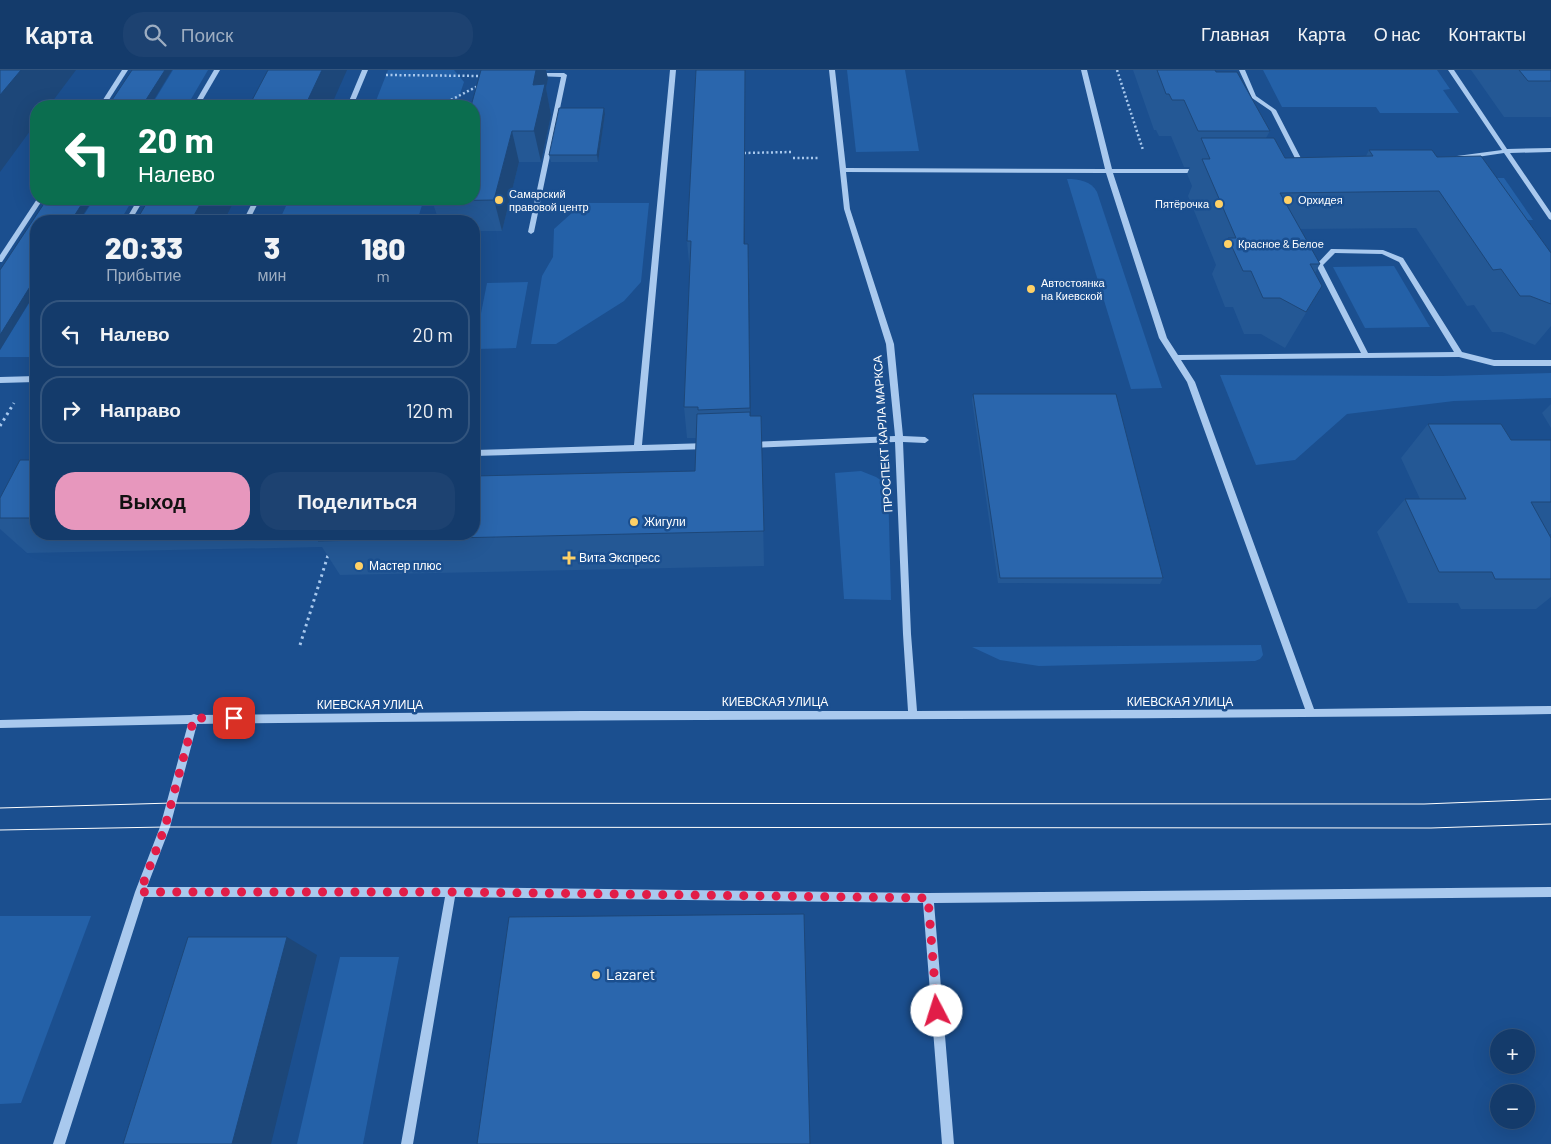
<!DOCTYPE html>
<html lang="ru">
<meta charset="utf-8">
<style>
:root{--surface:#143b6b;--page:#1d4271;--text:#f1f3f6;--muted:#9dadc1;--line:#33557e;--accent:#e797bd}
body{margin:0;font-family:Barlow,sans-serif;background:var(--page);color:var(--text);height:100vh;display:flex;flex-direction:column;font-size:19px;white-space:nowrap}
*{box-sizing:border-box;margin:0}
p{font-size:16px;color:var(--muted)}
.icon{flex:none;width:28px;height:28px;fill:none;stroke:currentColor;stroke-width:2;stroke-linecap:round;stroke-linejoin:round}
.map{position:relative;flex:1;overflow:hidden}
.details{position:absolute;left:30px;top:145px;width:450px;height:325px;display:flex;flex-direction:column;background:var(--surface);border-radius:20px;box-shadow:0 5px 20px #0002,0 0 0 1px var(--line)}
.details>*{flex:none}
.hud{position:absolute;left:30px;top:30px;width:450px;height:105px;border-radius:20px;box-shadow:0 5px 20px #0002,0 0 0 1px var(--line);background:#0b6e4f;color:#fff;overflow:hidden}
.buttons{position:absolute;left:1490px;top:959px;display:grid;gap:10px}
.buttons a{display:grid;place-items:center;width:45px;height:45px;border-radius:50%;background:var(--surface);box-shadow:0 5px 20px #0002,0 0 0 1px var(--line);font-size:25px}
.pin{position:absolute;display:grid;place-items:center;width:42px;height:42px;color:#fff;margin:-21px;border-radius:10px;box-shadow:0 2px 8px #0006}
.me{position:absolute;width:55px;margin:-28px;rotate:355deg;stroke-linejoin:round;filter:drop-shadow(0 0 4px #0008)}
.turn{display:flex;align-items:center;gap:18px;height:105px;padding:0 25px;font-size:22px}
.turn .icon{width:65px;height:65px;stroke-width:2.5}
.turn b{display:block;font-size:35px;line-height:42px}
.eta{display:flex;justify-content:space-evenly;align-items:center;height:85px;text-align:center}
.eta b{font-size:30px;font-weight:800;line-height:35px}
.primary-button{display:flex;gap:10px;margin-top:auto;padding:10px 25px}
.primary-button a{flex:1;height:58px;border-radius:20px;background:var(--accent);color:#111;font-size:20px;font-weight:800;line-height:58px;text-align:center}
.primary-button a+a{background:var(--page);color:var(--text)}
ul{padding:0;list-style:none}
li{display:flex;align-items:center;gap:15px;height:68px;margin:0 10px 8px;padding:0 15px;border:2px solid var(--line);border-radius:20px}
li div{flex:1}
li b{display:block;font-size:19px}
li em{font-style:normal}
header{display:flex;align-items:center;gap:30px;box-sizing:border-box;height:70px;padding:0 25px;background:var(--surface);border-bottom:1px solid var(--line)}
header strong{font-size:24px}
nav{display:flex;gap:28px;margin-inline-start:auto;font-size:18px}
.search{width:350px;height:45px;background:var(--page);display:flex;align-items:center;gap:12px;box-sizing:border-box;padding:0 18px;border-radius:20px;color:var(--muted);font-size:19px}
.map>svg:first-child{display:block}
.green{fill:#2461a8}
.lines{fill:none;stroke-linecap:round;stroke-linejoin:round}
.path-far1{stroke:#a9c9ee;stroke-width:2.5;stroke-dasharray:2 2.5;stroke-linecap:butt}
.path{stroke:#a9c9ee;stroke-width:3;stroke-dasharray:2.5 4;stroke-linecap:butt}
.minor{fill:#a9c9ee;fill-rule:evenodd}
.tram{stroke:#fff;stroke-width:1}
.wall{fill:#245895}
.shaded-wall{fill:#1d4779}
.building{fill:#2a66ad;stroke:#1d4779}
.route{stroke:#e11d48;stroke-width:9;stroke-dasharray:0 16.2}
.poi-dot{fill:#ffd166;stroke:#1b4f8f;stroke-width:2}
.labels{text-anchor:middle;stroke-width:5;stroke-linejoin:round;paint-order:stroke}
.far-poi-label{font-size:11px;fill:#fff;stroke:#1b4f8f;text-anchor:start}
.street-label{font-size:12px;fill:#fff;stroke:#1b4f8f}
.poi-label{font-size:12px;fill:#fff;stroke:#1b4f8f;text-anchor:start}
.near-poi-label{font-size:15px;fill:#fff;stroke:#1b4f8f;text-anchor:start}
</style>
<header>
<strong>Карта</strong>
<div class="search"><svg class="icon" aria-label="search" viewBox="0 0 24 24"><circle cx="10" cy="10" r="6"/><path d="M15 15l6 6"/></svg>Поиск</div>
<nav><a>Главная</a><a>Карта</a><a>О нас</a><a>Контакты</a></nav>
</header>
<div class="map">
<svg width="1551" height="1074" viewBox="0 0 1551 1074">
<rect width="100%" height="100%" fill="#1b4f8f"/>
<!-- green -->
<g class="green">
<path d="M173,0H208L187,36H151Z"/>
<path d="M388,0H454L464,12L456,36H374Z"/>
<path d="M847,0H905L919,81L856,82Z"/>
<path d="M1263,0H1437L1450,19L1443,20L1459,43H1380L1376,37H1282Z"/>
<path d="M1473,108H1504L1533,150H1501Z"/>
<path d="M1067,109C1079,109 1091,111 1097,122L1162,318L1131,319Z"/>
<path d="M94,129H133L120,151H80Z"/>
<path d="M297,129H424L417,151H279L286,136Z"/>
<path d="M583,133H649L641,212L624,231L556,274H531L542,206L553,187L554,159Z"/>
<path d="M1394,196L1430,257L1365,258L1333,197Z"/>
<path d="M528,212L516,278L474,279L487,213Z"/>
<path d="M36,222V287H0V280Z"/>
<path d="M1551,303V328L1454,331L1347,344L1295,390L1256,395L1220,305L1442,306Z"/>
<path d="M861,401L876,407L888,415L891,530L844,529L835,403Z"/>
<path d="M1261,575L1263,585L1260,589L1255,591L1039,596L1000,590L972,577Z"/>
<path d="M0,846H91L21,1033L0,1034Z"/>
<path d="M340,887H399L363,1074H297Z"/>
</g>
<g class="lines">
<!-- path-far1 -->
<g class="path-far1">
<path d="M1117,0L1143,80"/>
<path d="M386,5L482,6"/>
<path d="M439,36L480,15"/>
<path d="M744,83L792,82"/>
<path d="M793,88H819"/>
</g>
<!-- path -->
<g class="path">
<path d="M0,356L14,333"/>
<path d="M300,575L329,482"/>
</g>
<!-- minor -->
<g class="minor">
<path d="M122,0H128L105,36H99Z"/>
<path d="M214,0H220L199,36H193Z"/>
<path d="M362,0H368L353,36H347Z"/>
<path d="M670,0H676L642,375L708,373L712,376L708,379L474,386V380L634,375Z"/>
<path d="M829,0H835L846,98L1105,99L1081,0H1087L1112,99H1200L1203,101L1200,103H1113L1167,268L1178,285L1361,283L1316,195L1331,179H1333L1383,180L1403,188L1462,282L1494,290H1551V296H1494L1459,287L1181,290L1195,312L1314,639L1551,636V644C1100,651 649,648 197,654L170,757L147,817H451L928,823L1551,817V827L934,833L954,1074H942L923,833L455,827L413,1074H401L445,827H144L65,1074H53L135,822L160,757L188,654L0,658V650L191,645L194,644L197,645L582,641H908L903,564L895,372L751,378L747,375L751,372L895,366L886,274L844,139ZM846,102L1106,103L1159,268L1187,312L1305,639L917,641L911,564L903,372L925,373L929,370L925,367L903,366L894,274L850,139ZM1335,183L1382,184L1399,192L1454,282L1368,283L1323,195Z"/>
<path d="M1239,0H1245L1256,26L1276,40L1306,98L1305,99L1300,98L1271,41L1252,28Z"/>
<path d="M1448,0H1454L1507,79L1551,78V82L1510,83L1551,143V150L1549,149L1504,83L1457,90L1454,88L1457,86L1502,80Z"/>
<path d="M537,3H564L567,5L534,162L531,164L528,162L561,7L535,6V4Z"/>
<path d="M37,129H43L2,192H0V185Z"/>
<path d="M138,129H144L131,151H125Z"/>
<path d="M254,129H260L249,151H243Z"/>
<path d="M36,306V312L0,313V307Z"/>
</g>
<!-- tram -->
<g class="tram">
<path d="M0,738L172,733L1424,734L1551,729"/>
<path d="M0,760L165,757L1431,758L1551,754"/>
</g>
</g>
<!-- wall -->
<g class="wall">
<path d="M481,0H550L549,1H546L548,9L546,18L551,45L541,92H519L502,161H474V151H439L432,131L474,129Z"/>
<path d="M696,0H745V174L749,207L750,346H761L764,496L340,505L322,477L27,483L0,459V428L36,390V464H474L695,401L696,368H687L684,337L690,204L687,171Z"/>
<path d="M1133,0H1215L1216,2L1270,61L1266,68L1285,88L1366,86L1369,80L1437,87L1551,183V256L1535,275L1502,262H1492L1474,235L1467,236L1416,158L1300,159L1320,194L1315,203L1322,216L1285,278L1261,264H1244L1233,237H1225L1212,204L1216,195L1188,126L1192,116L1187,104L1190,97H1184L1171,66H1159L1156,60H1154Z"/>
<path d="M1471,0H1551V47H1504Z"/>
<path d="M605,44L598,92H551L549,85Z"/>
<path d="M973,324L1163,508L1160,514L998,513L972,330Z"/>
<path d="M1551,334V358L1542,343Z"/>
<path d="M1428,354L1511,370H1551V464H1549L1551,468V527L1536,539H1461L1458,533H1408L1377,462L1405,429H1420L1401,388Z"/>
</g>
<!-- shaded-wall -->
<g class="shaded-wall">
<path d="M21,0H76L49,36H36V53L0,102V25Z"/>
<path d="M165,0H172L150,36H142Z"/>
<path d="M322,0H347L331,36H305Z"/>
<path d="M536,0H546L548,9L546,18L551,45L541,92L534,61L533,15Z"/>
<path d="M745,0V207L744,174Z"/>
<path d="M604,38L605,44L598,92L597,85Z"/>
<path d="M512,61L519,92L502,161L494,130Z"/>
<path d="M85,129H93L79,151H71Z"/>
<path d="M203,129H235L224,151H191Z"/>
<path d="M748,174L749,207L751,369L750,338Z"/>
<path d="M36,207V221L0,280V265Z"/>
<path d="M287,867L317,885L271,1074H232Z"/>
</g>
<!-- building -->
<g class="building">
<path d="M0,0H21L0,25Z"/>
<path d="M132,0H165L142,36H108Z"/>
<path d="M268,0H322L305,36H249Z"/>
<path d="M481,0H536L533,15L545,14L534,61H512L494,130L432,131L433,129H474V36H471Z"/>
<path d="M696,0H745L744,174H748L750,338L698,340V337H684L691,171H687Z"/>
<path d="M1157,0H1215L1216,2H1237L1270,61H1198L1184,30H1172L1169,24H1166Z"/>
<path d="M1519,0H1551V11H1528Z"/>
<path d="M559,38H604L597,85H549Z"/>
<path d="M1201,68H1274L1285,88L1373,86L1369,80H1432L1437,87L1481,86L1551,183V234L1530,226H1520L1501,199L1493,200L1439,121L1280,123L1320,194H1310L1322,216L1306,242L1280,228H1263L1251,201H1243L1228,168H1236L1202,89H1210Z"/>
<path d="M47,129H85L71,151H36V207L0,265V200Z"/>
<path d="M149,129H203L191,151H136Z"/>
<path d="M973,324H1116L1163,508H1000Z"/>
<path d="M750,342V346H761L764,461L318,471L320,464H474V406L695,401L697,344Z"/>
<path d="M1428,354H1501L1511,370H1551V432H1531L1551,468V509H1495L1492,502H1439L1405,429H1466Z"/>
<path d="M20,390H36V448H0V428Z"/>
<path d="M804,844L810,1074H477L509,847Z"/>
<path d="M188,867H287L232,1074H123Z"/>
</g>
<g class="lines">
<!-- route -->
<path class="route" d="M234,648H194L165,757L140,822H451L928,828L937,941"/>
</g>
<!-- markers -->
<g class="poi-dot">
<circle cx="499" cy="130" r="5"/>
<circle cx="1288" cy="130" r="5"/>
<circle cx="1219" cy="134" r="5"/>
<circle cx="1228" cy="174" r="5"/>
<circle cx="1031" cy="219" r="5"/>
<circle cx="634" cy="452" r="5"/>
<path d="M566.5 480.5h5v5h5v5h-5v5h-5v-5h-5v-5h5z"/>
<circle cx="359" cy="496" r="5"/>
<circle cx="596" cy="905" r="5"/>
</g>
<g class="labels">
<!-- far-poi labels -->
<g class="far-poi-label">
<text x="509" y="128">Самарский<tspan x="509" dy="13">правовой центр</tspan></text>
<text x="1298" y="134">Орхидея</text>
<text x="1209" y="138" text-anchor="end">Пятёрочка</text>
<text x="1238" y="178">Красное &amp; Белое</text>
<text x="1041" y="217">Автостоянка<tspan x="1041" dy="13">на Киевской</tspan></text>
</g>
<!-- street labels -->
<g class="street-label">
<text transform="translate(883 364) rotate(-94)" y="4">ПРОСПЕКТ КАРЛА МАРКСА</text>
<text x="775" y="636">КИЕВСКАЯ УЛИЦА</text>
<text x="1180" y="636">КИЕВСКАЯ УЛИЦА</text>
<text x="370" y="639">КИЕВСКАЯ УЛИЦА</text>
</g>
<!-- poi labels -->
<g class="poi-label">
<text x="644" y="456">Жигули</text>
<text x="579" y="492">Вита Экспресс</text>
<text x="369" y="500">Мастер плюс</text>
</g>
<!-- near-poi labels -->
<g class="near-poi-label">
<text x="606" y="910">Lazaret</text>
</g>
</g>
</svg>
<div class="buttons">
<a>+</a>
<a>−</a>
</div>
<div class="pin" style="left:234px;top:648px;background:#d93025"><svg class="icon" aria-label="arrive" viewBox="0 0 24 24"><path d="M6 21V4h12l-3 4 3 4H6"/></svg></div>
<svg class="me" style="left:937px;top:941px" viewBox="-20 -20 40 40"><circle r="19" fill="#fff"/><path d="M0-13L10 11 0 6-10 11z" fill="#e11d48"/></svg>
<div class="hud">
<div class="turn"><svg class="icon" aria-label="left" viewBox="0 0 24 24"><path d="M17 20v-9H6M10 6l-5 5 5 5"/></svg><div><b>20 m</b>Налево</div></div>
</div>
<section class="details">
<div class="eta">
<div><b>20:33</b><p>Прибытие</p></div>
<div><b>3</b><p>мин</p></div>
<div><b>180</b><p>m</p></div>
</div>
<ul>
<li><svg class="icon" aria-label="left" viewBox="0 0 24 24"><path d="M17 20v-9H6M10 6l-5 5 5 5"/></svg><div><b>Налево</b></div><em>20 m</em></li>
<li><svg class="icon" aria-label="right" viewBox="0 0 24 24"><path d="M7 20v-9h11M14 6l5 5-5 5"/></svg><div><b>Направо</b></div><em>120 m</em></li>
</ul>
<div class="primary-button"><a>Выход</a><a>Поделиться</a></div>
</section>
</div>
